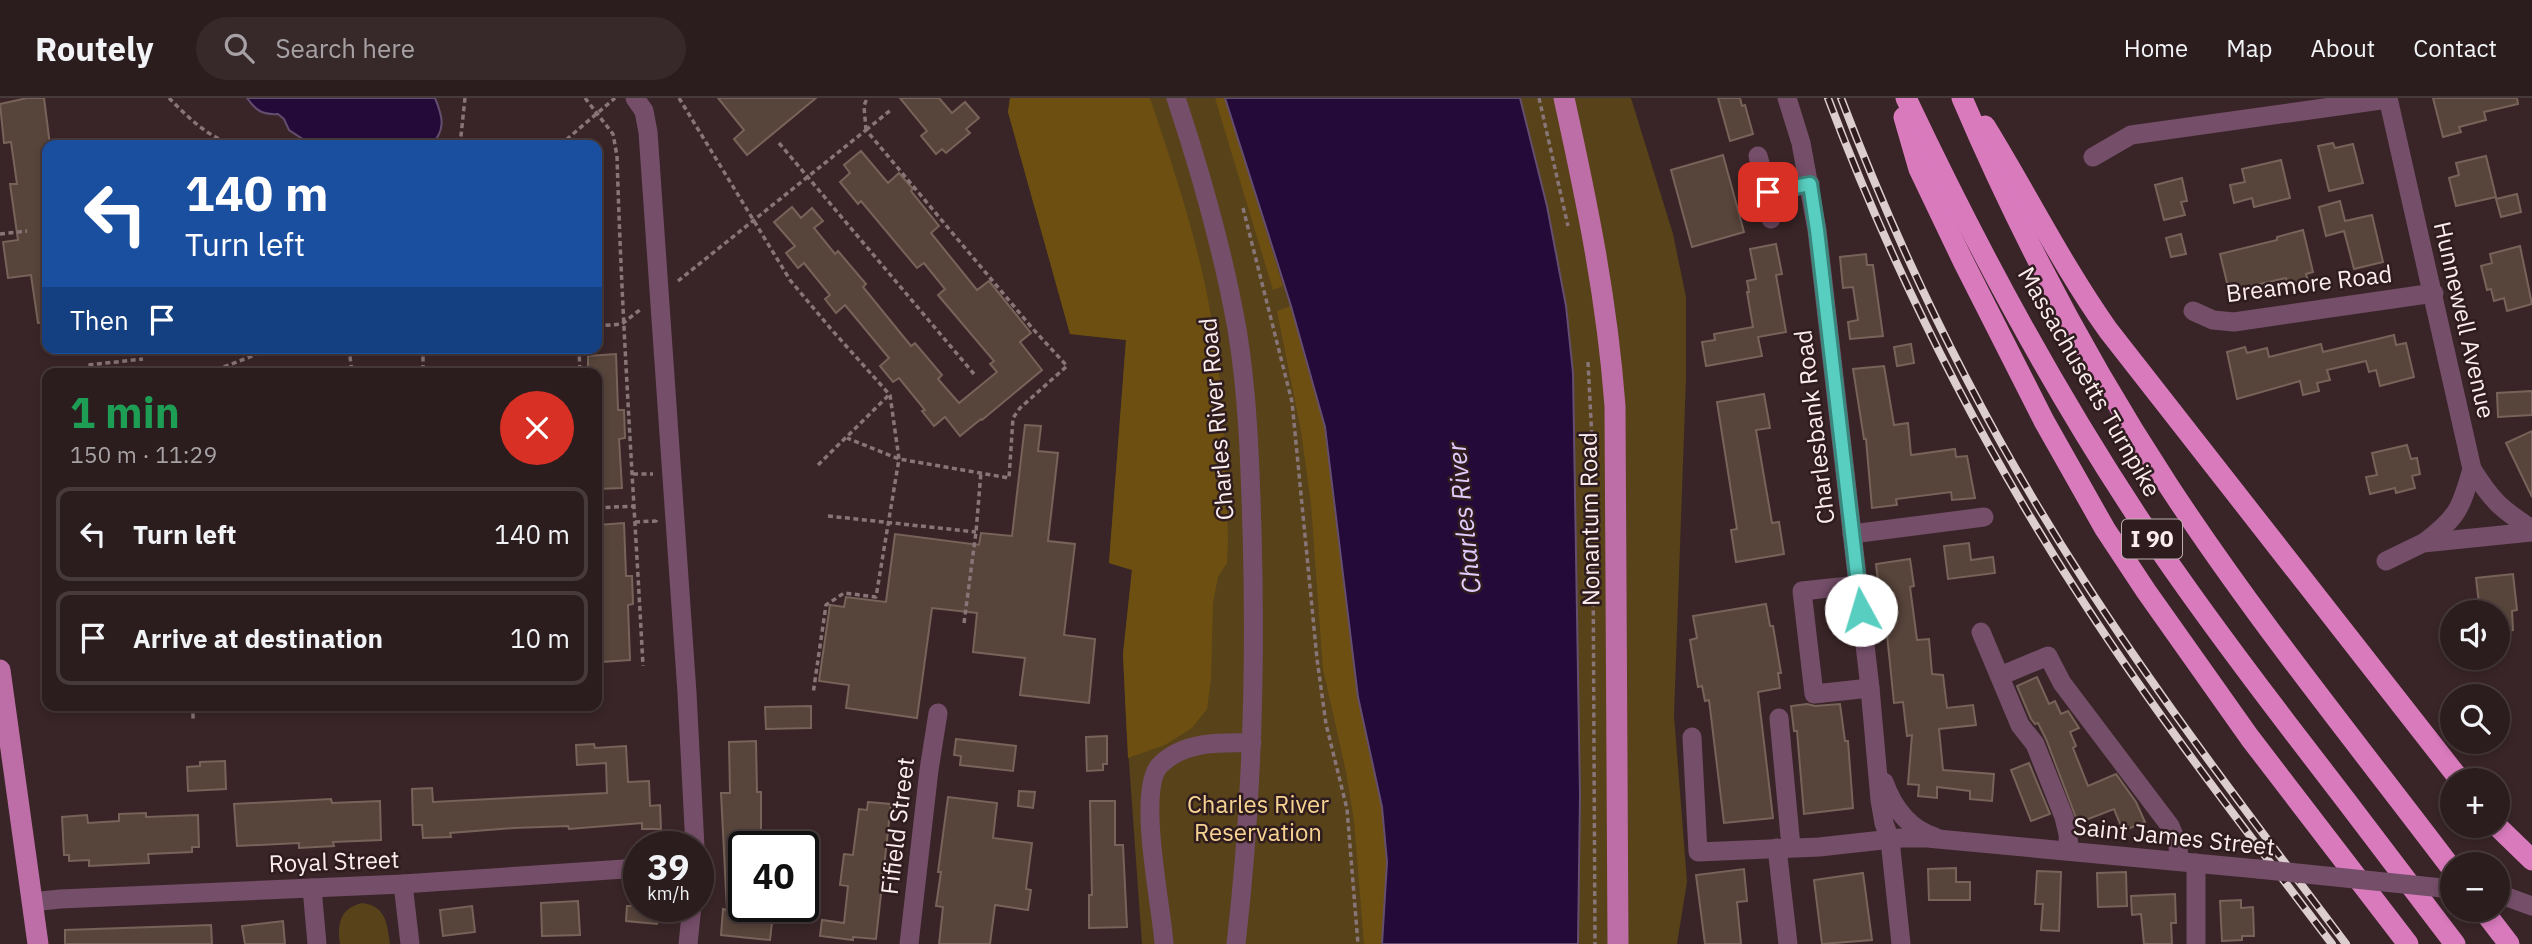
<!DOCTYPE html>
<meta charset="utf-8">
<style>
:root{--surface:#2b1c1d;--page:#37292a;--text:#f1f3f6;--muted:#a6a1a4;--line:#473a3b}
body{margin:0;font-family:"IBM Plex Sans",sans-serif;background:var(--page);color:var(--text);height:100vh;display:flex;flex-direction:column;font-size:26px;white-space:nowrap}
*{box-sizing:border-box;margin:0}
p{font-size:23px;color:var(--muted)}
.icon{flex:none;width:38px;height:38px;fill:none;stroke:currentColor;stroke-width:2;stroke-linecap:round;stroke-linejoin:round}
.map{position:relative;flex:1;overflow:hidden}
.drawer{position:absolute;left:42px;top:270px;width:560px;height:343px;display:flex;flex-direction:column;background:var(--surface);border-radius:14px;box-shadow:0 4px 10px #0003,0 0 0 2px var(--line)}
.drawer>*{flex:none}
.hud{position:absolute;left:42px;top:42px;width:560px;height:214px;border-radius:14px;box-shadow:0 4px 10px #0003,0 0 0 2px var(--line);background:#1a4fa0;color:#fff;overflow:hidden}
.tools{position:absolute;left:2440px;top:502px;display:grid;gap:14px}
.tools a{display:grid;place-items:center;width:70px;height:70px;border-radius:50%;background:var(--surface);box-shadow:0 4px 10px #0003,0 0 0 2px var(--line);font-size:35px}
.speed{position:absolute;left:623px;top:733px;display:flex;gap:14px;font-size:35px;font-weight:700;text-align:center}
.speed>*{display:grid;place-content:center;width:91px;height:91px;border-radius:50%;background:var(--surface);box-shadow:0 4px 10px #0003,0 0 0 2px var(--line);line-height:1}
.speed small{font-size:18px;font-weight:400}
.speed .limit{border:4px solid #111;border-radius:10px;background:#fff;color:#111}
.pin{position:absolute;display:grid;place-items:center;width:60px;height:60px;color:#fff;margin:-30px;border-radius:14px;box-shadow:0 4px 10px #0006}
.me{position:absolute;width:77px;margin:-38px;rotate:354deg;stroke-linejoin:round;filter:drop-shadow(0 0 5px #0008)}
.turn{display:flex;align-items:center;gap:24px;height:147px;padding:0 28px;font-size:32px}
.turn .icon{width:91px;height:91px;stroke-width:2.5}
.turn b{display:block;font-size:49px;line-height:60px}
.then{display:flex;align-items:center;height:66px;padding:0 28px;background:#0003;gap:14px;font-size:26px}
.round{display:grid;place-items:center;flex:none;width:74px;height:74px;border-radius:37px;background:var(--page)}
.summary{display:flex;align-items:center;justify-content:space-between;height:119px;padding:0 28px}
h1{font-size:42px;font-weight:800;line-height:52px;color:#1e9e55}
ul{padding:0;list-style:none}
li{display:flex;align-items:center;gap:21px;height:94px;margin:0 14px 10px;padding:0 14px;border:4px solid var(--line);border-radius:14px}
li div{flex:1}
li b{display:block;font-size:26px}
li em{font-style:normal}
header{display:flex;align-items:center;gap:42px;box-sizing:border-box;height:98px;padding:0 35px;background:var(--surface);border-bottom:2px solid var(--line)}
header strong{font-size:33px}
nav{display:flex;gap:38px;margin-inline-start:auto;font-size:24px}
.search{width:490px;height:63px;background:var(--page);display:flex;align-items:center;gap:18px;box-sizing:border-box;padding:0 24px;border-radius:38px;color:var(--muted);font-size:26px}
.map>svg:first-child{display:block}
.green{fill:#574219}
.forest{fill:#6c4f11}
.water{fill:#230a38;stroke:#644e6f;stroke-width:2}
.building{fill:#57443b;stroke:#776359;stroke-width:2}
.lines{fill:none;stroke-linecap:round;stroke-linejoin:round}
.path{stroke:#877577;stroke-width:3.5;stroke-dasharray:5 3.5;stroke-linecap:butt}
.minor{stroke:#754e69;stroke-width:19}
.major{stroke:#bd6ea6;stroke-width:21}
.highway{stroke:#d97abd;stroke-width:21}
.rail-casing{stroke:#dccdce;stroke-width:8}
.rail{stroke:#2f1c1e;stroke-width:5;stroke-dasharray:16;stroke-linecap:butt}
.minor-bridge{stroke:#754e69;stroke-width:19}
.route-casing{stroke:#39867d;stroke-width:18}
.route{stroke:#58cec0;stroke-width:12}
.labels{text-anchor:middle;stroke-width:5;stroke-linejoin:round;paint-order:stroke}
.shield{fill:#2f1c1e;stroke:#beaeb0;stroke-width:2}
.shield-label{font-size:23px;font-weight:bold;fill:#fbedee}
.street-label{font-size:24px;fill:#fbedee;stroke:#2f1c1e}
.park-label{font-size:24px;fill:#f8d493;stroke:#2f1c1e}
.water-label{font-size:26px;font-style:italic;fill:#e2cefe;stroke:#2f1c1e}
</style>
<header>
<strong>Routely</strong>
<div class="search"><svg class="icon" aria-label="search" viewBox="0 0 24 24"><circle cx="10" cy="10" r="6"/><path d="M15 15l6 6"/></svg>Search here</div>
<nav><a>Home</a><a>Map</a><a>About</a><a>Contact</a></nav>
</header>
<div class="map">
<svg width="2532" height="846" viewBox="0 0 2532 846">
<rect width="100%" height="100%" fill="#392527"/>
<!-- green -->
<g class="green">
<path d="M1010,0H1225L1291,208L1325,329L1387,764L1382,846H1142L1126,623L1123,556L1132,472L1109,465L1126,242L1070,236L1008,14Z"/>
<path d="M1520,0H1631L1673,136L1686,199V280L1674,617L1687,784L1677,846H1578L1580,697L1573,275L1566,208L1547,108Z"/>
<path d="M362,805C386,808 387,825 390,846H340C337,826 340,810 362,805Z"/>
</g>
<!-- forest -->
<g class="forest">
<path d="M1010,0H1150C1176,77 1202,155 1214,236C1224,304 1226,375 1228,443L1227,465L1218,479L1213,505L1211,581L1207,611L1192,630L1165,647L1128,660L1123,556L1132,472L1109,465L1126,242L1070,236L1008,14Z"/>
<path d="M1215,0H1225L1283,188L1273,192Z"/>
<path d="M1291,208L1325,329L1358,599L1382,709L1387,764L1382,846H1364L1354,723L1346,674L1323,571L1311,407L1301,333L1277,213Z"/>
</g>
<!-- water -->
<g class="water">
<path d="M247,0H435C443,19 446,32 431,47H312L289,32L284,21L278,16C263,17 256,13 247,0Z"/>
<path d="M1225,0H1520L1547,108L1566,208L1573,275L1580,697L1578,846H1382L1387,764L1382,709L1358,599L1325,329L1291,208Z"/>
</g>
<!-- building -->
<g class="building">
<path d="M27,0H44L50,47H47V224L38,225L31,177L8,180L3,144L18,142L10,86H17L11,44L4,45L0,6Z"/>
<path d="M718,0H816L747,57L734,41L744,32Z"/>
<path d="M900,0H939L952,15L965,4L979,20L966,31L970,35L946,55L942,51L936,56L921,38L927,33Z"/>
<path d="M1718,0H1740L1742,8L1745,7L1753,36L1730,43Z"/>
<path d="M2433,0H2517L2518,6L2484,14L2486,22L2459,29L2461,34L2443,39Z"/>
<path d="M2333,45L2335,50L2353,46L2363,85L2329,93L2318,48Z"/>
<path d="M861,53L888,85L899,75L913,91L911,93L939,128L931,135L977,192L989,183L1031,235L1020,244L1042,272L982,322L981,321L960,338L945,319L934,328L922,313L925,312L899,280L893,284L880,268L889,260L845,207L836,215L825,201L830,197L804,165L798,170L786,155L795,148L774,124L792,109L801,120L812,110L823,123L814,130L835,156L838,153L866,186L863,189L911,248L915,245L942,277L938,281L959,305L997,274L990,266L994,263L938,197L945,191L924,165L917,170L861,103L858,106L840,84L850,75L844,67Z"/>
<path d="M1723,57L1744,134L1692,149L1671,72Z"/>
<path d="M2486,58L2496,99L2456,108L2449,80L2459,77L2456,65Z"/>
<path d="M2281,62L2290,100L2254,109L2252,100L2234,105L2230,87L2245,84L2242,71Z"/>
<path d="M2182,80L2187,103L2181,104L2185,117L2164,122L2155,87Z"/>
<path d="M2517,96L2521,114L2501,119L2496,101Z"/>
<path d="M2340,103L2345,123L2372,117L2383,164L2354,171L2344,133L2326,138L2319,109Z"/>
<path d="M2303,132L2313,174L2306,176L2308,183L2288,188L2286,180L2229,193L2220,156L2277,142V139Z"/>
<path d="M2181,136L2186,156L2171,159L2166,140Z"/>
<path d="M1776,146L1782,176L1776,177L1786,234L1758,239L1762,258L1706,268L1702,244L1715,242L1714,236L1753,229L1747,194H1749L1747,183L1756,181L1750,151Z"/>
<path d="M2520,148L2532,206L2507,213L2504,200L2494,203L2491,191L2487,192L2481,168L2492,165L2490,156Z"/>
<path d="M1866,156L1867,167H1873L1883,238L1850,241L1848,224L1858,222L1853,189L1843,190L1840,159Z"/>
<path d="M2394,237L2396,247L2406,245L2414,279L2380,288L2376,272L2369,274L2366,263L2327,272L2330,282L2317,285L2319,293L2303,297L2300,283L2237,301L2227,254L2245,249L2247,255L2267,250L2269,259L2321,246L2323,254Z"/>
<path d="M1911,246L1914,265L1897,268L1894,249Z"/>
<path d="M616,256L618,312H624L625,340L619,341L622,390L597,391V275H588V258Z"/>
<path d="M1884,268L1894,327L1908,325L1911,357L1955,351L1956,359L1967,358L1975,400L1952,402L1951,394L1896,401L1897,407L1872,410L1866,341H1864L1853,271Z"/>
<path d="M2532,293V317L2498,319L2497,295Z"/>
<path d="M1764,296L1770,330L1756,332L1772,425L1779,424L1784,456L1736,464L1731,432L1737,431L1717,304Z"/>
<path d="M1025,327L1041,328L1038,353L1058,355L1048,443L1075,446L1064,537L1095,541L1089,605L1020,597L1025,560L973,554L977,515L932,510L917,620L846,610L849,587L819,583L830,507L844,509L846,499L886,504L895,436L979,447L981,435L1012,438Z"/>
<path d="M2532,333V399L2506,345Z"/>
<path d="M2407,347L2411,361L2417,360L2420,376L2412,378L2415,390L2396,395L2395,390L2370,396L2366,379L2377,377L2372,355Z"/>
<path d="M624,425L626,478H632L633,506L628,507L630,562L602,564L600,508H597V427Z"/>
<path d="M1969,445L1971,462L1993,459L1995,475L1948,481L1944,448Z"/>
<path d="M1910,461L1914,488L1910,489L1917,542L1929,541L1932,576L1943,577L1947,610L1973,607L1976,627L1939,631L1943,672L1994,676L1992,703L1970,701V693L1937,689V700L1918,698L1919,687L1908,686L1912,637L1907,638L1903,604L1894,605L1886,527L1883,528L1876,466Z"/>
<path d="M2513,476L2517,512L2512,513L2513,532L2497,534V514H2480L2476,480Z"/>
<path d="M1766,506L1770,528H1773L1781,575H1778L1780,590L1758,594L1773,720L1724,725L1709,602L1705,603L1702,588L1698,589L1690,542L1697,540L1693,518Z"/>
<path d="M2037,579L2049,606L2055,603L2061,616L2068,613L2079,630L2070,634L2076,648L2073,650L2088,688L2116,676L2136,704L2145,724L2123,733L2114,711L2078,725L2046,641L2038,625L2035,626L2031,621L2017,588Z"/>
<path d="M1807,606L1815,608L1840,606L1845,643H1848L1853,710L1804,716L1797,633H1794L1791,608Z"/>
<path d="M811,608V630L766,631L765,609Z"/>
<path d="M1107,638V666H1103V672L1087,673L1086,639Z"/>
<path d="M956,641L1016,648L1013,673L960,667L961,658L954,657Z"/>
<path d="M756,643L757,694H761V749H744V813L773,816L770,842L721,837L723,811L727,812L721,695H730L729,644Z"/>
<path d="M594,646L595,650L626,648L628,684L649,683L650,708L660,707L661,731H642V725L569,731L568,728L514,730L450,735L451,739L423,740L422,727H413L412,691L432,690L433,704L607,695L606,665L577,667L576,647Z"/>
<path d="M225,663L226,691L188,693L187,669L200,668V664Z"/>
<path d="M2029,665L2050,716L2031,723L2011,672Z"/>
<path d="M1019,693L1035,694L1033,710L1018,708Z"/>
<path d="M948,699L997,705L993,740L1032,745L1026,791L1031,792L1028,812L995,807L990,846H939L943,809L936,808L941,774H938Z"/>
<path d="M331,701L332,705L380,703L381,742L333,744L334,748L299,750V745L237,748L234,706Z"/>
<path d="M1090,703H1115V747H1123L1127,829L1089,830V797H1092Z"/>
<path d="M868,704L891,706L876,841L853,839V842L820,838L822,822L844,825L848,788L840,787L844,756L853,757L859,711L867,712Z"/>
<path d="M146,715V719L198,717L199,749H192V754L148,756L149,765L89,768V762L69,763V757H64L62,719L87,717L88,725L119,723V716Z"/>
<path d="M1956,770V784H1970V802H1929L1928,771Z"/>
<path d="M1744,771L1747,803L1737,804L1741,846H1705L1696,777Z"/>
<path d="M2037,773L2061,774L2059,833L2041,832L2043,806H2035Z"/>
<path d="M2126,774L2127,808L2098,809L2097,775Z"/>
<path d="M1863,775L1872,842L1822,846L1814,782Z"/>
<path d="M2175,796L2176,825H2171L2172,846H2144L2141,816L2132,817L2131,798Z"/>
<path d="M2241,802V810L2253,809L2254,838H2242V842L2222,843L2220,803Z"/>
<path d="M578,803L580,837L542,838L541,805Z"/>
<path d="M472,808L475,834L443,838L440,812Z"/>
<path d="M627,808H659L657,826L626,823Z"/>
<path d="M283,823L285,846H245L242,828Z"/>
<path d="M211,827L212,846H65V832Z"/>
</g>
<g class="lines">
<!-- path -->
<g class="path">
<path d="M169,0C188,19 210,42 237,47"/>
<path d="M585,0L613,36L617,58C622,229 634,398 643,568"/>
<path d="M679,0L790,182L831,231L890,297L899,361L876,499L844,495L826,507L813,596"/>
<path d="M1539,0L1568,128"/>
<path d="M866,32L892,11"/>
<path d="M866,32L864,8L867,0"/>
<path d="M779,45L974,276"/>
<path d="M460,47L465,0"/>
<path d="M560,47L615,0"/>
<path d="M1243,110L1292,304L1317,561L1326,626L1347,711L1358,846"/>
<path d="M0,136L27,133"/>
<path d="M678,183L866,32L1033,231L1067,268L1020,310L1013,320L1009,380L899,361L847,340"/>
<path d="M597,228L622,226L641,211"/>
<path d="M349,250L352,275"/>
<path d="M423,250V275"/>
<path d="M579,250L580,275"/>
<path d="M1588,264L1593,361"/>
<path d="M89,275L88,267L143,261"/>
<path d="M208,275L273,250"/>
<path d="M818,367L889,297"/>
<path d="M633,376H653"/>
<path d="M597,410L635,408"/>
<path d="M828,418L976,434"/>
<path d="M635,424L656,423V421"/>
<path d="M1593,453L1595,846"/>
<path d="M964,525L976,434L981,374"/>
<path d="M193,607V623"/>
<path d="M454,607V608"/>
</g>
<!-- minor -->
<g class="minor">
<path d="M635,0L644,13L648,34L687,595L695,749"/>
<path d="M1176,0C1201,75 1223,153 1237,231C1248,297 1250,366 1252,432C1256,570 1252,709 1236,846"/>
<path d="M1787,0L1801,45L1817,132L1870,590L1880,702L1884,725L1890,742L1901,846"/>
<path d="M2388,0L2472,371C2492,403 2501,411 2532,431"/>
<path d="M1758,58L1768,94"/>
<path d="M2093,59L2131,37L2388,1"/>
<path d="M1771,121L1768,94L1810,86"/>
<path d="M2193,213L2213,222L2234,224L2434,195"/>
<path d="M1852,436L1984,419"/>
<path d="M2425,444C2458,419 2461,410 2472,371"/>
<path d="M2386,463L2423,445L2532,434"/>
<path d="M1858,487L1802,493L1814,596L1870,590"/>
<path d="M1981,534L2020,627L2035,646L2064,719L2068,736L2069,753"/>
<path d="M2000,578L2048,558L2062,585L2170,728L2178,747L2179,763"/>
<path d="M1779,620L1791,749"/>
<path d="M1692,639L1698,754L1819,749L1901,740H1927L2258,771"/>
<path d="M1884,684C1893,709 1909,731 1935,739"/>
<path d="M1777,750L1788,846"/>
<path d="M2196,765V846"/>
<path d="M403,786L410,846"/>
<path d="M312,790L317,846"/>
<path d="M2499,796L2532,808"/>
<path d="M32,804L60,801L403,786L639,770"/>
<path d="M688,846L692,808"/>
<path d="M909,846L929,672L938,615"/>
<path d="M1164,846C1162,810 1136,692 1160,667C1184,643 1221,644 1252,645"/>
</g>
<!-- major -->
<g class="major">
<path d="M1564,0C1587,104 1607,201 1615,308L1618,846"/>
<path d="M0,572L38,846"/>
</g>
<!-- highway -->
<g class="highway">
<path d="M1906,0C1976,148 2054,294 2145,430C2189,496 2237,560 2285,623C2342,697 2399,772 2455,846"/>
<path d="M1962,0C2020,136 2087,263 2168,387C2255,520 2356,644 2452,771"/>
<path d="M1904,19L1919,71L1963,163L2044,323L2105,431L2146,493L2250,640L2408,846"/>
<path d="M1985,28C2027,96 2062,167 2108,232L2460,682"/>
<path d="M2497,728L2532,762"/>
<path d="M2483,812L2509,846"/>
</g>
<defs>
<g id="rail">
<path d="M1828,0C1895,178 1982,349 2086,508C2162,625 2248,735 2332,846"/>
<path d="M1841,0C1905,168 1985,330 2083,481C2164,607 2256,726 2346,846"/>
</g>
</defs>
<!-- rail casing -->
<use href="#rail" class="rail-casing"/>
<!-- rail -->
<use href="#rail" class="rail"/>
<!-- minor-bridge -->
<path class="minor-bridge" d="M2258,771L2452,791"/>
</g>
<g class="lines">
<defs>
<path id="route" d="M1768,94L1810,86L1817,132L1861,512"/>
</defs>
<!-- route casing -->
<use href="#route" class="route-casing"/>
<!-- route -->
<use href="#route" class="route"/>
</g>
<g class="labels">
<!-- shield labels -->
<rect class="shield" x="2122" y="421.5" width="60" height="39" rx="5"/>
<g class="shield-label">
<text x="2152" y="449">I 90</text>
</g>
<!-- street labels -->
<g class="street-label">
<text transform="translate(2309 186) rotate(-7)" y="8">Breamore Road</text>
<text transform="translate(2464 222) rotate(77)" y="8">Hunnewell Avenue</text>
<text transform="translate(2089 284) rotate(60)" y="8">Massachusetts Turnpike</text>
<text transform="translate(1217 321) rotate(-95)" y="8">Charles River Road</text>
<text transform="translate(1815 329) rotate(-97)" y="8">Charlesbank Road</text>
<text transform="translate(1590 421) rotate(-91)" y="8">Nonantum Road</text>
<text transform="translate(898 728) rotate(-83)" y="8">Fifield Street</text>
<text transform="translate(2174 739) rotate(6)" y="8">Saint James Street</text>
<text transform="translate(334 764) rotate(-2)" y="8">Royal Street</text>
</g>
<!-- park labels -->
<g class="park-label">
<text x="1258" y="715">Charles River<tspan x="1258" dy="28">Reservation</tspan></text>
</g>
<!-- water labels -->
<g class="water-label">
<text transform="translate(1464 420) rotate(-96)" y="9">Charles River</text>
</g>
</g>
</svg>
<div class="tools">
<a><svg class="icon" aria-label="sound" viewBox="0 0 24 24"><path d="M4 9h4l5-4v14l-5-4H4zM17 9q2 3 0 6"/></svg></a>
<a><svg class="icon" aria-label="search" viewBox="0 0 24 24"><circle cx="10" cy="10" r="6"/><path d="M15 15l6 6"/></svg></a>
<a>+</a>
<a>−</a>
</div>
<div class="speed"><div>39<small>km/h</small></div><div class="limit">40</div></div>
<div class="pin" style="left:1768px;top:94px;background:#d93025"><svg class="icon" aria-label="arrive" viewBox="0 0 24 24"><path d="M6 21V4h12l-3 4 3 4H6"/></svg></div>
<svg class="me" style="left:1861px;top:512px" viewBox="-20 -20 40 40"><circle r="19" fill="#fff"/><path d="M0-13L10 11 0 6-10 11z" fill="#58cec0"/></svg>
<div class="hud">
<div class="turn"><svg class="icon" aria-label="left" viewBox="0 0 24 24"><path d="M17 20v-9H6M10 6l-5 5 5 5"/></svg><div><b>140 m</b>Turn left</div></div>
<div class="then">Then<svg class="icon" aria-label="arrive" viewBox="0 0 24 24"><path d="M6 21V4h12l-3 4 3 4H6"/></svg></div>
</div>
<section class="drawer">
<div class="summary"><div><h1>1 min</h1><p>150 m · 11:29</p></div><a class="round" style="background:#d93025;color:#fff"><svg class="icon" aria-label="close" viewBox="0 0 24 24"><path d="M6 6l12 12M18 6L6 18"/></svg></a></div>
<ul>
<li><svg class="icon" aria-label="left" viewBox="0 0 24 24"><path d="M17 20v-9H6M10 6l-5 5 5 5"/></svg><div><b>Turn left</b></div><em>140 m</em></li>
<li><svg class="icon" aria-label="arrive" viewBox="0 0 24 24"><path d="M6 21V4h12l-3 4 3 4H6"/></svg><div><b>Arrive at destination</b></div><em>10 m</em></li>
</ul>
</section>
</div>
